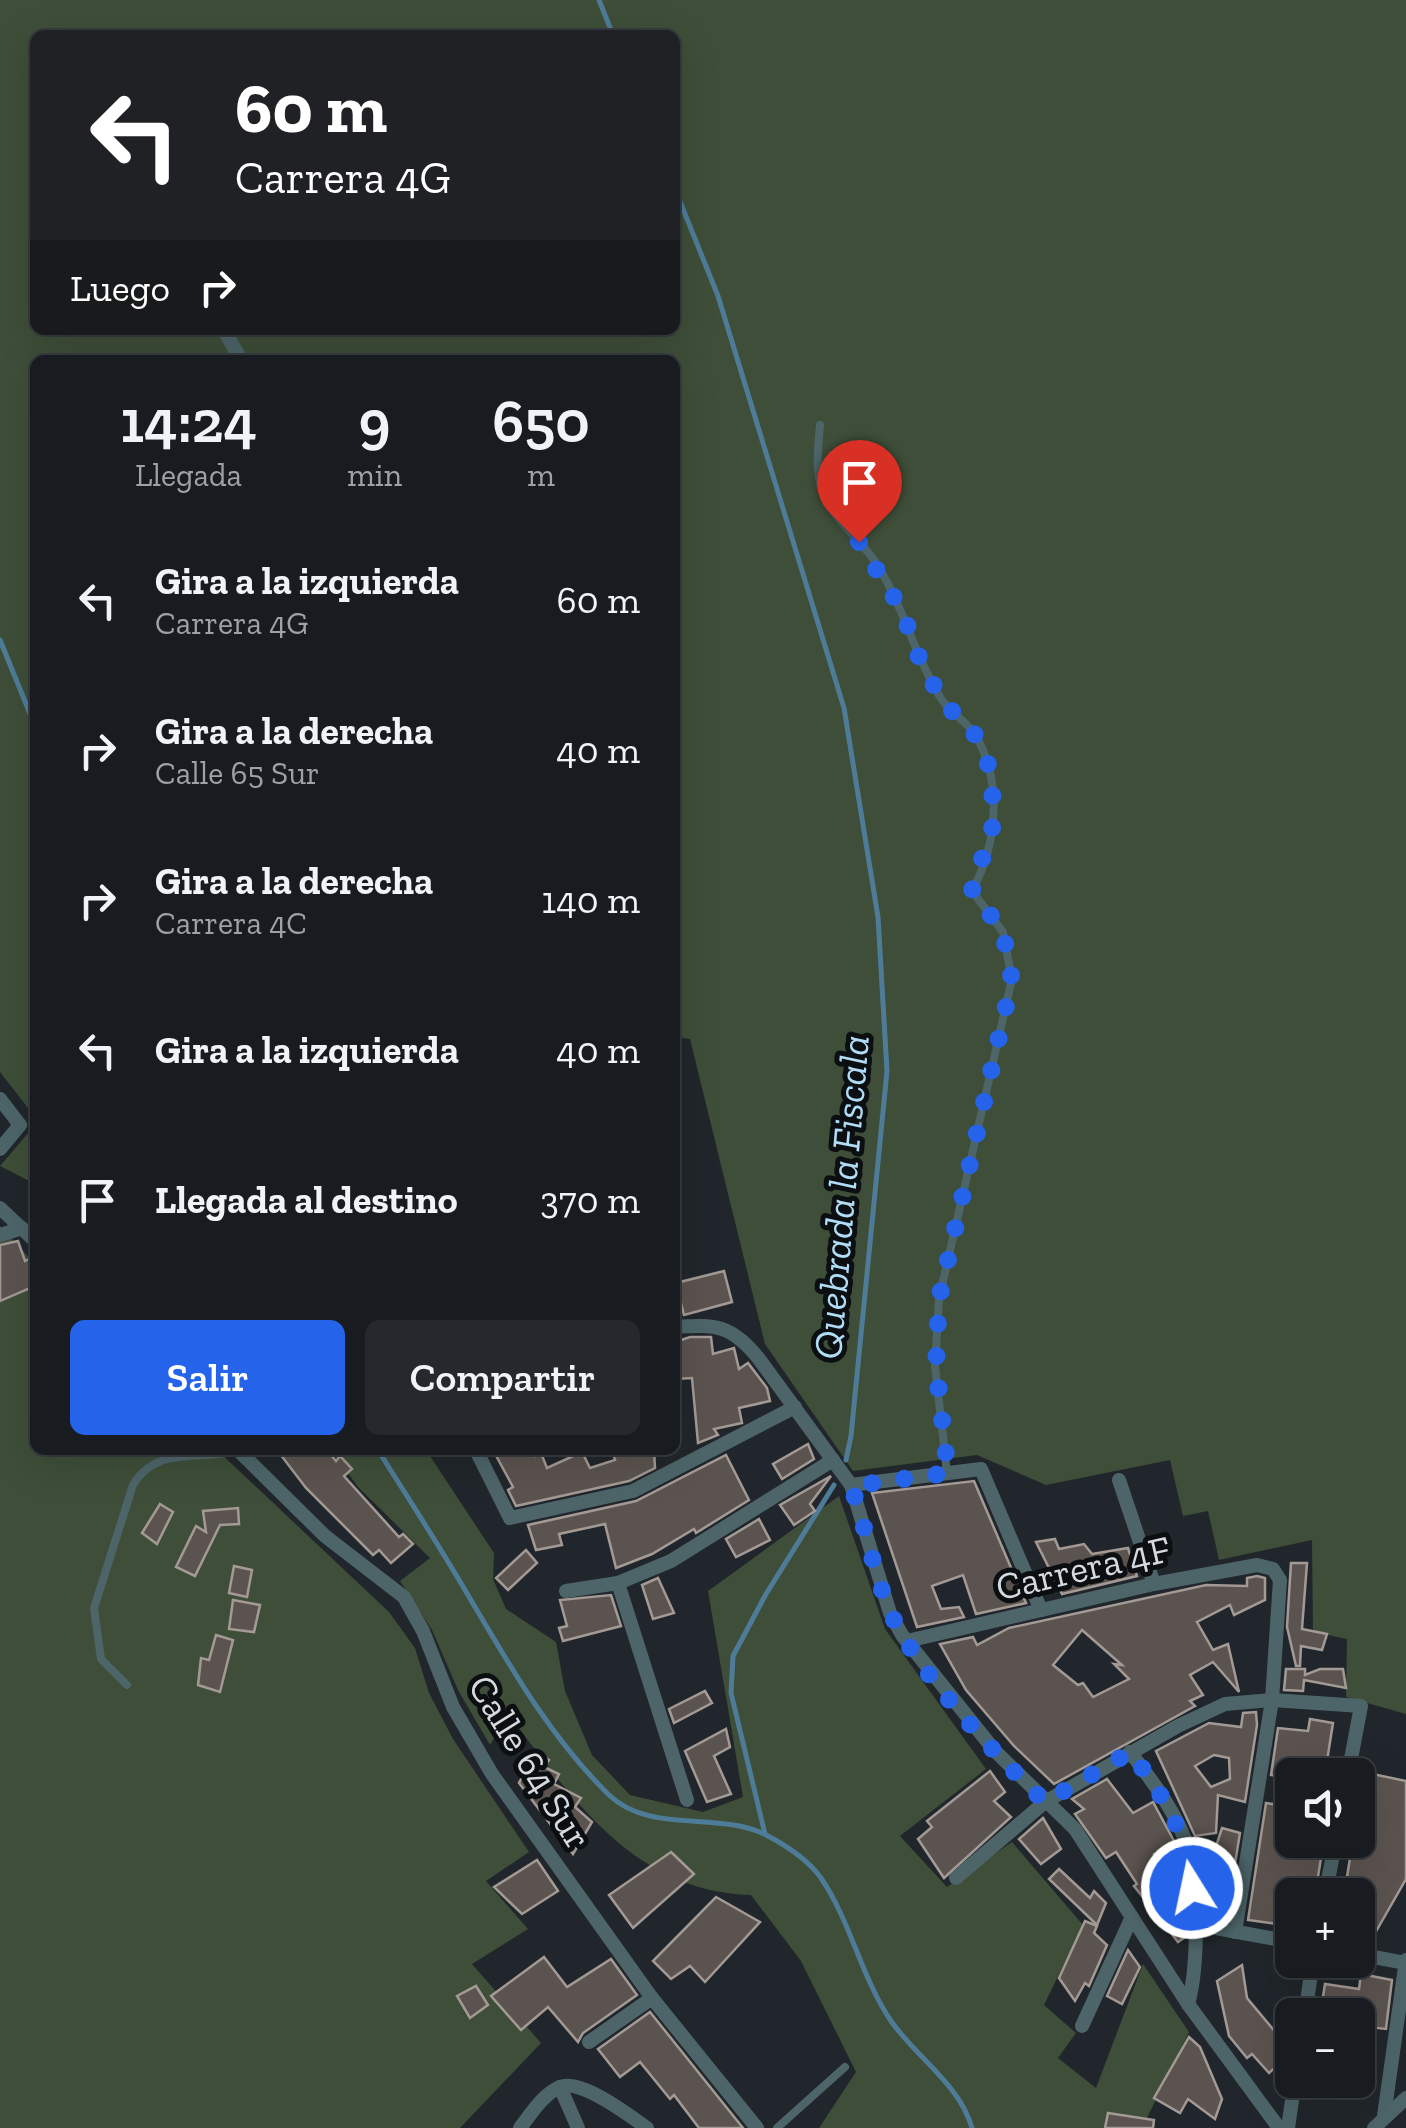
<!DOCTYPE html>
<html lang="es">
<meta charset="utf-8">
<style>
:root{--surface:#181c20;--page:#25292d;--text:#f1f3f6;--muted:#9fa1a5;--line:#363a3e;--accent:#2563eb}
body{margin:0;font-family:"Zilla Slab",serif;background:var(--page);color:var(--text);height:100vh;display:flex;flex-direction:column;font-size:38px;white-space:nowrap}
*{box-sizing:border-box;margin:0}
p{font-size:32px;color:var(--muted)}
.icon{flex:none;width:55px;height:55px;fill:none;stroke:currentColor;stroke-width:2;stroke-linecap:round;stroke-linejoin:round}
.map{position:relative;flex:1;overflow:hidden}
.panel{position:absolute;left:30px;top:355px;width:650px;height:1100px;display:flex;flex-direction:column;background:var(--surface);border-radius:15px;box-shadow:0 10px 40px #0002,0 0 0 2px var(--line)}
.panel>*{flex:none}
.top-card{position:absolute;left:30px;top:30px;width:650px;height:305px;border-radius:15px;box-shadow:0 10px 40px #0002,0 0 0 2px var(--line);background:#202124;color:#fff;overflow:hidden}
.buttons{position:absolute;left:1275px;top:1758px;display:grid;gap:20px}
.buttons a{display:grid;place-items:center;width:100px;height:100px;border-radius:15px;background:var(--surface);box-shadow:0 10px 40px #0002,0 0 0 2px var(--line);font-size:50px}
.pin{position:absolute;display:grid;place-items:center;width:85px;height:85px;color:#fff;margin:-102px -42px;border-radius:50% 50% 50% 0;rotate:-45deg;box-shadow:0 0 10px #0007}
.pin .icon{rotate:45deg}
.me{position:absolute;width:110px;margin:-55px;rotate:350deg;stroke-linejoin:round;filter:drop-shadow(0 0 8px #0008)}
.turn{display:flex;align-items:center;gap:35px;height:210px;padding:0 40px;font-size:45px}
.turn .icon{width:130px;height:130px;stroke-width:2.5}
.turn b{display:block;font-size:70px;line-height:85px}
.then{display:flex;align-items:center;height:95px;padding:0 40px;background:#0003;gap:20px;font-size:38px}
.eta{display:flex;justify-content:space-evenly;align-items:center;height:170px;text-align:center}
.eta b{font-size:60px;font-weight:600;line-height:70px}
.cta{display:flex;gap:20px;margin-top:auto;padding:20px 40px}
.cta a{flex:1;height:115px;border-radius:15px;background:var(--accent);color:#fff;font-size:40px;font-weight:600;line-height:115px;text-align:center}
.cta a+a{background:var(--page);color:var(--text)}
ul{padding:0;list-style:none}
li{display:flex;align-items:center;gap:30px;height:150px;padding:0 40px}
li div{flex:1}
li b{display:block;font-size:38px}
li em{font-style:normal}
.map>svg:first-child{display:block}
.green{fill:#3e4e38;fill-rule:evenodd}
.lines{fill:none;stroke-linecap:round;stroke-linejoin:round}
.stream{stroke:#4e7c98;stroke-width:5}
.building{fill:#5b534f;stroke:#a39a95;stroke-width:2.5;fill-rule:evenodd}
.service{stroke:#4d6569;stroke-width:8}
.minor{stroke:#4d6569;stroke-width:14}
.route{stroke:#2563eb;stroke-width:18;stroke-dasharray:0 32.4}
.labels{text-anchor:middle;stroke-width:10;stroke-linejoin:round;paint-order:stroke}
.street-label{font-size:38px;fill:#d6d9dd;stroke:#0c0f11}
.water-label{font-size:40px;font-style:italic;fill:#b1dcf6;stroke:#0c0f11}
</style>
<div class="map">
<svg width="1406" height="2128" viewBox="0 0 1406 2128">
<rect width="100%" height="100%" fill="#20262b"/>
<!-- green -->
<g class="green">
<path d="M0,0H1406V1714L1346,1697L1347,1639L1313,1632L1312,1540L1219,1560L1208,1511L1183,1516L1170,1460L1046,1485L977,1455L853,1471L765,1344L690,1039L675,1037V360H35V1117L0,1072ZM35,35H675V330H35Z"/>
<path d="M35,1125V1184L0,1166Z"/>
<path d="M0,1226L35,1264V1450H217L389,1612L415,1648L429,1693L453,1739L529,1852L486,1881L528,1929L472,1964L541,2043L460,2128H0Z"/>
<path d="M331,1450H426L494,1553L493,1579L506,1609L556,1642L565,1691L592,1755L630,1795L703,1812L743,1797L708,1591L839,1496L885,1629L986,1769L900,1836L947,1887L1012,1842L1083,1925L1044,2005L1076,2033L1058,2058L1096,2088L1143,1964L1189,2032L1142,2128H819L856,2072L801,1961L751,1895C635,1892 573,1800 509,1715L490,1745L458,1690L432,1630L400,1581L430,1558L358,1487Z"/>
</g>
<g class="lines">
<!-- stream -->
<g class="stream">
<path d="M599,0L613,35"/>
<path d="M675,189L718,296L844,708L878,917L887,1071L851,1436L846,1460"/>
<path d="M0,640L35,726"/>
<path d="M378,1450C406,1495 435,1539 462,1585C506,1659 547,1734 609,1795C651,1835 720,1810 768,1836C787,1846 808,1860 821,1878C851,1922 861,1977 891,2021C916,2057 960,2085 972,2128"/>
<path d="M765,1834L731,1693L733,1656L766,1594L834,1485"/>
</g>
</g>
<!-- building -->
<g class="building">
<path d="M18,1241L25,1261L35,1256V1286L0,1301V1245Z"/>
<path d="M724,1271L732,1302L684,1315L676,1283Z"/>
<path d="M690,1337H711L713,1354L734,1348L739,1369L748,1363L767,1388L770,1401L739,1408L742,1423L714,1429L718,1435L698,1443L692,1378L675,1379V1342Z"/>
<path d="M808,1444L814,1459L782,1479L773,1464Z"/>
<path d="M277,1450H327L336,1461L340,1456L352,1469L344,1476L399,1537L403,1534L413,1544L391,1563L379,1550L373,1555L306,1488Z"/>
<path d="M493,1450H532L535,1456L541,1453L547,1468L582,1452L590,1468L615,1460L613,1453L654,1450L655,1468L629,1481L516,1506L508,1490L513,1487Z"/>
<path d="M726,1455L749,1500L696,1533L694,1529L652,1554L616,1568L605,1524L559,1534L562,1545L536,1550L528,1525L636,1501Z"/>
<path d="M831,1476L810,1504L815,1511L794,1525L780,1505Z"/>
<path d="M974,1481L1026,1603L976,1614L963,1575L932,1586L941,1609L959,1607L964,1617L917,1627L872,1493Z"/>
<path d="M160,1504L173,1512L157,1544L142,1533Z"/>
<path d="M238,1508L239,1524L220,1525L195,1576L176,1567L196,1526L206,1532L203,1511Z"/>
<path d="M759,1519L770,1540L736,1557L726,1539Z"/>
<path d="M1055,1539L1059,1549L1084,1544L1092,1554L1128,1548L1137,1576L1062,1594L1036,1542Z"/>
<path d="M526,1550L537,1563L508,1590L496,1578Z"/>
<path d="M1291,1563H1307L1302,1629L1327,1634L1322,1650L1301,1646L1300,1666H1296L1287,1627Z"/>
<path d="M234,1566L252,1570L247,1597L229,1593Z"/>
<path d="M1257,1576L1265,1578V1600L1234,1615L1230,1605L1197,1622L1213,1650L1228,1644L1239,1692L1213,1662L1190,1675L1203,1695L1190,1701L1195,1706L1054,1784L1014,1746L966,1690L940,1644L973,1637L977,1645L1009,1628L1206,1585L1247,1586V1578ZM1082,1630L1122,1665L1114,1664L1129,1679L1093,1697L1083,1683L1078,1685L1053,1665Z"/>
<path d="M658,1578L674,1613L653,1619L642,1585Z"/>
<path d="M611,1595L621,1626L563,1641L559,1628L567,1626L560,1600Z"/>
<path d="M233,1600L260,1605L254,1632L229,1629Z"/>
<path d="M216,1635L233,1640L220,1692L198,1685L201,1658L209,1660Z"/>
<path d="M1286,1669H1305V1675L1320,1669H1343L1346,1688L1304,1680L1303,1691L1284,1690Z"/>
<path d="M705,1691L712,1703L674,1723L669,1709Z"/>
<path d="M1256,1712L1257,1725L1245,1802L1218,1795L1216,1833L1195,1836L1156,1751L1209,1723L1241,1727L1243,1713ZM1214,1755L1229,1758L1230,1779L1211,1787L1195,1766Z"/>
<path d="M1310,1719L1333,1723L1327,1761L1333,1762L1330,1775H1292V1779L1271,1775L1278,1728L1308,1731Z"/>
<path d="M726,1729L730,1747L714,1756L731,1794L707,1802L685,1751Z"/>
<path d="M536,1751L549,1760L544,1767L559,1774L554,1784L581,1798L575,1807L592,1822L573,1854L519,1783Z"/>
<path d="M990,1771L1005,1792L994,1801L1011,1817L944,1878L918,1839L932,1827L927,1821Z"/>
<path d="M1363,1772L1406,1781V1879L1374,1935L1358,1933V1895H1344L1353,1840H1358V1800Z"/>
<path d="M1107,1779L1133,1813L1153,1802L1174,1841L1154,1854L1159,1861L1155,1864L1177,1895L1164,1902L1185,1930V1937L1178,1942L1134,1886L1137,1884L1116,1852L1106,1858L1075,1814L1084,1809L1072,1799Z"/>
<path d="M1266,1803L1292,1807V1843L1324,1840L1315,1895L1292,1890V1926L1248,1920Z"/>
<path d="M1043,1818L1061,1849L1041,1864L1019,1839Z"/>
<path d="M1222,1828L1240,1833L1226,1919L1206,1915V1877Z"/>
<path d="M671,1852L694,1874L633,1928L609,1895Z"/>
<path d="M537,1860L558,1891L522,1914L494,1887Z"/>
<path d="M1059,1869L1090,1898L1094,1891L1106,1903L1097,1925L1049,1879Z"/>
<path d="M716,1897L760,1922L705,1982L690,1966L671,1979L653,1961Z"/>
<path d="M1085,1921L1097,1926L1094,1933L1107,1945L1089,1986L1085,1983L1075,2001L1059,1978Z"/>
<path d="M1128,1950L1140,1967L1122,2004L1107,1996Z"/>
<path d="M544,1957L567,1987L611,1959L637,1995L583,2033L578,2042L548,2007L521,2030L491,1996Z"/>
<path d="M1242,1965L1247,1998L1292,2052L1269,2073L1252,2054L1247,2058L1229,2036L1217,1981Z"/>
<path d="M1361,1974L1392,1980L1386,2029L1358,2026V2015H1351V2006L1322,2003L1325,1984L1359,1989Z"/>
<path d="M476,1986L488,2005L470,2018L457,1996Z"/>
<path d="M650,2012L735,2118L743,2128H699L674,2095L670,2099L640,2062L620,2077L598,2049Z"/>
<path d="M1189,2037L1200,2047L1222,2099L1215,2119L1188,2099L1180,2113L1154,2098Z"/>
<path d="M1108,2113L1154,2120L1153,2128H1105Z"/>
</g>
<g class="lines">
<!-- service -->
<g class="service">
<path d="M820,425C818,449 814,478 826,500C838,523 859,539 874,560C903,603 913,653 940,697C949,712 967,721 976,736C1003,783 997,845 972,891L1003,932L1012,979L939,1299L935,1366L947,1473"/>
<path d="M127,1685L101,1659L94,1608L133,1485C157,1445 199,1461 238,1451"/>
<path d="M777,2128L845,2067"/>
</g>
<!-- minor -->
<g class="minor">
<path d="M224,330L241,360"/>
<path d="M0,1099L20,1125L0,1149"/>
<path d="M0,1208L35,1241"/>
<path d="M0,1235L22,1228"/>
<path d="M675,1327C716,1324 732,1325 759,1359L851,1485L890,1613L902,1635L995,1751L1075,1829L1188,2004L1279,2128"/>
<path d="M238,1450L325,1536L404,1597L423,1631L453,1707L492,1774L652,1998L757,2128"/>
<path d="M476,1450L510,1518L633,1491L795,1407"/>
<path d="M1119,1480L1154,1584"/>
<path d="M851,1485L981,1469L1041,1610"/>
<path d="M618,1583L687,1800"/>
<path d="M566,1591L618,1583L671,1561L833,1460"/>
<path d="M907,1641L1154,1584L1257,1565L1273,1569L1280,1580L1272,1700L1235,1932"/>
<path d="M1130,1752C1153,1782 1178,1814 1189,1851C1199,1886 1198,1970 1188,2004"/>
<path d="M956,1878L1045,1802L1178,1726L1225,1704L1272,1700L1361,1706L1348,1775"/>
<path d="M1325,1895L1336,1840"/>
<path d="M1194,1924L1292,1942"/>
<path d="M1358,1954L1406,1963"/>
<path d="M1305,2015L1313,1960"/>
<path d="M1082,2026L1132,1917"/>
<path d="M589,2042L652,1998"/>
<path d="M560,2087L578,2128"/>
<path d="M1384,2116L1406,1960"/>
<path d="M520,2128C531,2114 543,2094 560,2087C581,2078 630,2116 647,2128"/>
<path d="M1288,2128L1295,2080"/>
<path d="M1374,2128L1406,2098"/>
</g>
</g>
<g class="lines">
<!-- route -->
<path class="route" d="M859,542L902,610L917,653L942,701L974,733L991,771L994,822L972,890L1003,932L1012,980L939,1299L936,1366L948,1473L851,1486C866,1527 873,1571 890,1611C912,1666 1000,1760 1045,1802L1130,1752C1163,1795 1188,1834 1192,1888"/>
</g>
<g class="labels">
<!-- street labels -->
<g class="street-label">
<text transform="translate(1083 1568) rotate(-13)" y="13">Carrera 4F</text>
<text transform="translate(530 1762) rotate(58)" y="13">Calle 64 Sur</text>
</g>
<!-- water labels -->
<g class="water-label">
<text transform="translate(841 1197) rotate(-85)" y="14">Quebrada la Fiscala</text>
</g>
</g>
</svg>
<div class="buttons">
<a><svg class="icon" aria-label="sound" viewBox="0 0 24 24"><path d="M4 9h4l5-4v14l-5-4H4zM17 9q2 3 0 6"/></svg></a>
<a>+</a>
<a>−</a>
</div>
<div class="pin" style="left:859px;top:542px;background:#d93025"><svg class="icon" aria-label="arrive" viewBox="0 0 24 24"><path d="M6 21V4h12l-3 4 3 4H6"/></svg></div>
<svg class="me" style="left:1192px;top:1888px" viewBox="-20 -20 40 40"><circle r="17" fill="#2563eb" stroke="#fff" stroke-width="3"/><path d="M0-11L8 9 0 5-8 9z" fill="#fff"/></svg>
<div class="top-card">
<div class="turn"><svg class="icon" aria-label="left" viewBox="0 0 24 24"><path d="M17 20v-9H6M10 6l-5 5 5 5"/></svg><div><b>60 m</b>Carrera 4G</div></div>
<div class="then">Luego<svg class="icon" aria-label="right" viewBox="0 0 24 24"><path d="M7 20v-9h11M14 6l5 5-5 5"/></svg></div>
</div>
<section class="panel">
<div class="eta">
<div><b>14:24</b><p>Llegada</p></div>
<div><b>9</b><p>min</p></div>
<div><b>650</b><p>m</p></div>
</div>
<ul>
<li><svg class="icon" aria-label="left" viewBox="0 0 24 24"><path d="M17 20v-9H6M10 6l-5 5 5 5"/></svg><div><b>Gira a la izquierda</b><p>Carrera 4G</p></div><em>60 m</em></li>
<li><svg class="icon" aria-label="right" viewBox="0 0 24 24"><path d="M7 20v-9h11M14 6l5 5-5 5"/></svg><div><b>Gira a la derecha</b><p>Calle 65 Sur</p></div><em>40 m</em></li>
<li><svg class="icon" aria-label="right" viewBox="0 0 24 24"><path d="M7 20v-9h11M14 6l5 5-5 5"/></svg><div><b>Gira a la derecha</b><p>Carrera 4C</p></div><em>140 m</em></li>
<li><svg class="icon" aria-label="left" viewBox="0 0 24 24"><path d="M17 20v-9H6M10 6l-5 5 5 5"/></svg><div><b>Gira a la izquierda</b></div><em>40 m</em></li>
<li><svg class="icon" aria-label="arrive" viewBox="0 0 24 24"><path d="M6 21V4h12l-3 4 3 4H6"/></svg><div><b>Llegada al destino</b></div><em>370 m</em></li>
</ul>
<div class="cta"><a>Salir</a><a>Compartir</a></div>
</section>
</div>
